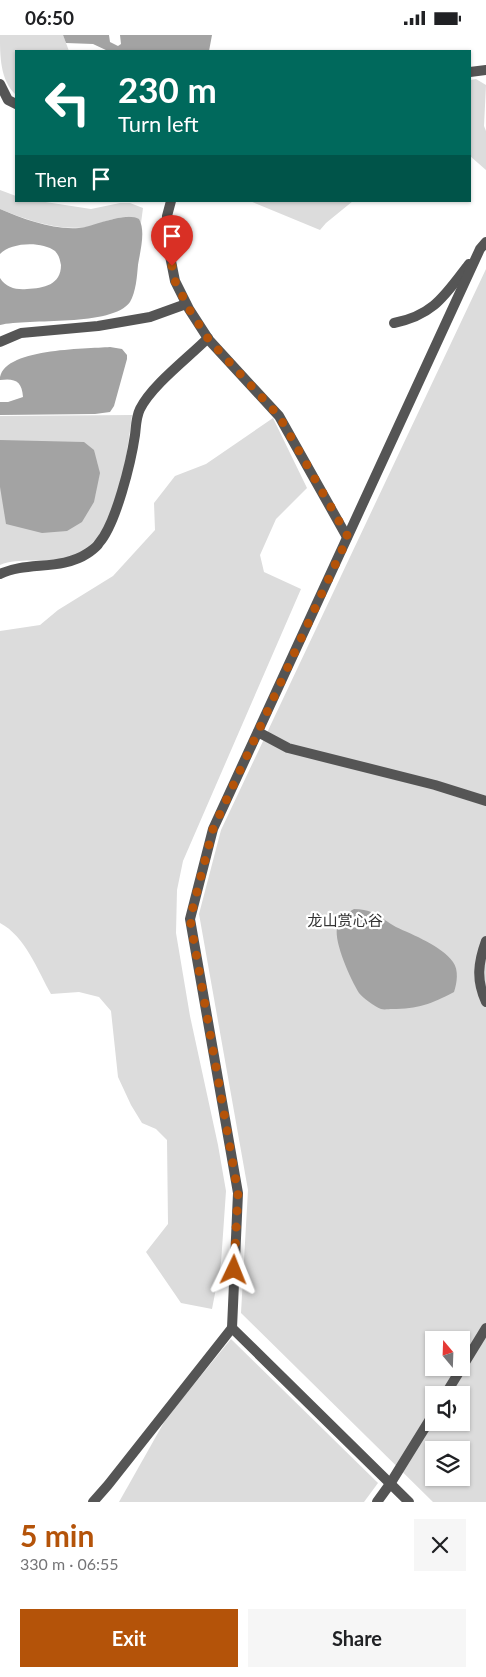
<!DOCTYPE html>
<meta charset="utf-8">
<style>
:root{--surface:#fff;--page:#f6f6f6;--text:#202124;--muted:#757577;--accent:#b45309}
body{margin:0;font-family:Lato,"Noto Sans SC",sans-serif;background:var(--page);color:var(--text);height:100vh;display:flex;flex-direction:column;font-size:19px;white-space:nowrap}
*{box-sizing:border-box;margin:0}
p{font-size:16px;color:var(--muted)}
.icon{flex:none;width:28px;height:28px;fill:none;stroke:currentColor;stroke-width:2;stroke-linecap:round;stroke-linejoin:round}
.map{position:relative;height:1467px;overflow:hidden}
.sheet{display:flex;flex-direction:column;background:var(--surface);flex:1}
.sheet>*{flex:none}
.guide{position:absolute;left:15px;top:15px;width:456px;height:152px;border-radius:0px;box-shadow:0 1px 4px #0004;background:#00695c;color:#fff;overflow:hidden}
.needle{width:32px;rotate:341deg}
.buttons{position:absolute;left:425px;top:1296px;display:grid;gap:10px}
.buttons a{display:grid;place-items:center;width:45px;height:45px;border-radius:0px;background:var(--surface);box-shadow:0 1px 4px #0004;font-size:25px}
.pin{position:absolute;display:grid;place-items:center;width:42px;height:42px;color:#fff;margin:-51px -21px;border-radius:50% 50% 50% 0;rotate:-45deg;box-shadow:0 0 5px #0007}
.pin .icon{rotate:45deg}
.me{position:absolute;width:55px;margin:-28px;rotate:2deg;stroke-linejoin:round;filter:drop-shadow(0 0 4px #0008)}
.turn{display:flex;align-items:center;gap:18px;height:105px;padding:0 20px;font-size:22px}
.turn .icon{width:65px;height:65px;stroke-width:2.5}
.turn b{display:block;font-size:35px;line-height:42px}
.then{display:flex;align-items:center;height:48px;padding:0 20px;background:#0003;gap:10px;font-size:19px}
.round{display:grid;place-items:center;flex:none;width:52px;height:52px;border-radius:0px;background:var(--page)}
.head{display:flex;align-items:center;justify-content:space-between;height:85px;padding:0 20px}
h1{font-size:30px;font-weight:700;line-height:38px;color:var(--accent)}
.primary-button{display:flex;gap:10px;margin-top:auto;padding:10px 20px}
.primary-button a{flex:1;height:58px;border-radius:0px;background:var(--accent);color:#fff;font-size:20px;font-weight:700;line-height:58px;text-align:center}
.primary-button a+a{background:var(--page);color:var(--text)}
.status{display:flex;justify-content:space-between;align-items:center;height:35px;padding:0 25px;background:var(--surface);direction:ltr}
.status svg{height:14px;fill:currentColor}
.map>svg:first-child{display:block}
.green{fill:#dcdcdc;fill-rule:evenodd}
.water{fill:#a3a3a3}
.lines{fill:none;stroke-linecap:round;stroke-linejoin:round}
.street{stroke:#555;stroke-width:10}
.route{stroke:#b45309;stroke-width:9;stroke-dasharray:0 16.2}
.labels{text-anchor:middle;stroke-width:4.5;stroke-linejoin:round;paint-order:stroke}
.park-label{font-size:15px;fill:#333;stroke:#fff}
</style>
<div class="status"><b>06:50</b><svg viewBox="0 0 49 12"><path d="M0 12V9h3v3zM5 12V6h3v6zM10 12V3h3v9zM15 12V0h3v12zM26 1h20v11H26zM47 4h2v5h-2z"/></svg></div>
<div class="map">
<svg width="486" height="1467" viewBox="0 0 486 1467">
<rect width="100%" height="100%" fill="#fff"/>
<!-- green -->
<g class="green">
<path d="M0,0H63L69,16H16V60C0,45 0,21 0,0Z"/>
<path d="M476,44L486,50L484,91L486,96V135L470,121V45Z"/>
<path d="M0,155L16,161V166H39L91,174L120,168H130L143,173L141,188C131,173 101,190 87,192C57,196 27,185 0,174Z"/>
<path d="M250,166H353L326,188L320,195Z"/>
<path d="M486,234V1467H433L241,1278L248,1155L199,879L221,795ZM434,1305H461V1332H434ZM434,1360H461V1388H434ZM434,1415H461V1442H434Z"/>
<path d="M132,380C127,421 117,506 72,522C49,530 23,521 0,530V381Z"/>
<path d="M273,383L307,453L276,484L260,520L264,537L301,554L183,826L177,855L176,898L190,981L218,1110L226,1156L221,1228L212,1274L181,1268L146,1217L168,1189L167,1105L156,1094L142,1088L131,1070L118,1042L111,976L99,962L79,957L51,959C38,936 25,901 0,888V596L40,590L58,575L113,541L155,495L154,468L175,441L206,429Z"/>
<path d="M231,1304L378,1448L364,1467H119L167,1382Z"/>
</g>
<!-- water -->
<g class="water">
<path d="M63,0H109L110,7L118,11L121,9L120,0H212L209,16H108L93,9L66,8Z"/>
<path d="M0,174C24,184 52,195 79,193C95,191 126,176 139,184C146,196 140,217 138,230C137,241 136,257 130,267C112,292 29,283 0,290V243C6,253 17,255 27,254C44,253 61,250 61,230C60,225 59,220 55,216C42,206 11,207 0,219Z"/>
<path d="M110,312L122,314L127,320V324L114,371L110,377L95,379L0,380V367H8L23,362C22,346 15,343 0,345C0,313 86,314 110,312Z"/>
<path d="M0,405L84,407L94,415L100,438L94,467L82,487L67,496L42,498L6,489L0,452Z"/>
<path d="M354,874C361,874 367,875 373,878C381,881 388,888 396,892C413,900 442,911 453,927C459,935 457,948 454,957C431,969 418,974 392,974C389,974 384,975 381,974C374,971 363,963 359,958C351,945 334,908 337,893C339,884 347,878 354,874Z"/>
</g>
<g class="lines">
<!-- street -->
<g class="street">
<path d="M470,37L486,35"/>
<path d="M0,49L8,65L16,69"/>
<path d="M171,166L167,181L166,201L175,246L189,274L209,305L279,381L347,502"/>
<path d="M394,288C434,280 445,260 469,229"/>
<path d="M0,307L21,298L98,291L150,282L186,269"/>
<path d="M0,539C27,526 61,536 88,518C92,515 97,512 99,508C116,489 131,427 135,400C136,392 136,382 140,374C152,350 188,323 208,303"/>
<path d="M258,697L288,713L435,750L486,766"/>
<path d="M486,906C478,928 476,945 486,967"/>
<path d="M445,1360L486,1293"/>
<path d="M93,1467L108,1450L232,1293"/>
<path d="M377,1467L390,1449L434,1378"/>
<path d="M409,1467L232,1293L238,1158L190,884L213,794L480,214L486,207"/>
</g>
</g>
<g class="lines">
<!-- route -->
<path class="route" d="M172,231L175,246L189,274L209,305L279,381L348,502L213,794L190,884L238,1158L234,1235"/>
</g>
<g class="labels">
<!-- park labels -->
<g class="park-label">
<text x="345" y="891">龙山赏心谷</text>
</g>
</g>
</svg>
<div class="buttons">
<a><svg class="needle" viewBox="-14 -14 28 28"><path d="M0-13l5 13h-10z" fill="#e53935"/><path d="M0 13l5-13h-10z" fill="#757577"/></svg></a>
<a><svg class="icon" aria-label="sound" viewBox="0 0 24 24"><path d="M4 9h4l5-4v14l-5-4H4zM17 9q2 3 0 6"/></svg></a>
<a><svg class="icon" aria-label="layers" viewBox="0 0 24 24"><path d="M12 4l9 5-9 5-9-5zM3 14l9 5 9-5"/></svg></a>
</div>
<div class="pin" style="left:172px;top:231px;background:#d93025"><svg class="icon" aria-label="arrive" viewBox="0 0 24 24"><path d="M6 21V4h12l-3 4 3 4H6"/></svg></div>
<svg class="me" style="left:234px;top:1235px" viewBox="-20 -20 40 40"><path d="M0-17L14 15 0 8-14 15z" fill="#b45309" stroke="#fff" stroke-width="4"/></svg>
<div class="guide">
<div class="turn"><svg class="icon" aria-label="left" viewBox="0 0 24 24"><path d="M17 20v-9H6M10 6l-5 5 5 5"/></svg><div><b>230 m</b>Turn left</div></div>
<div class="then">Then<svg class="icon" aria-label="arrive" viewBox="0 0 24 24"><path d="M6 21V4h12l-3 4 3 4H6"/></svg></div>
</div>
</div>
<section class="sheet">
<div class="head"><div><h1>5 min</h1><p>330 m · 06:55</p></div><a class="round"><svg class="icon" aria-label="close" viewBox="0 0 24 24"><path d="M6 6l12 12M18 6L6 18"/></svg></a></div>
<div class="primary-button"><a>Exit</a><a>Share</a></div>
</section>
